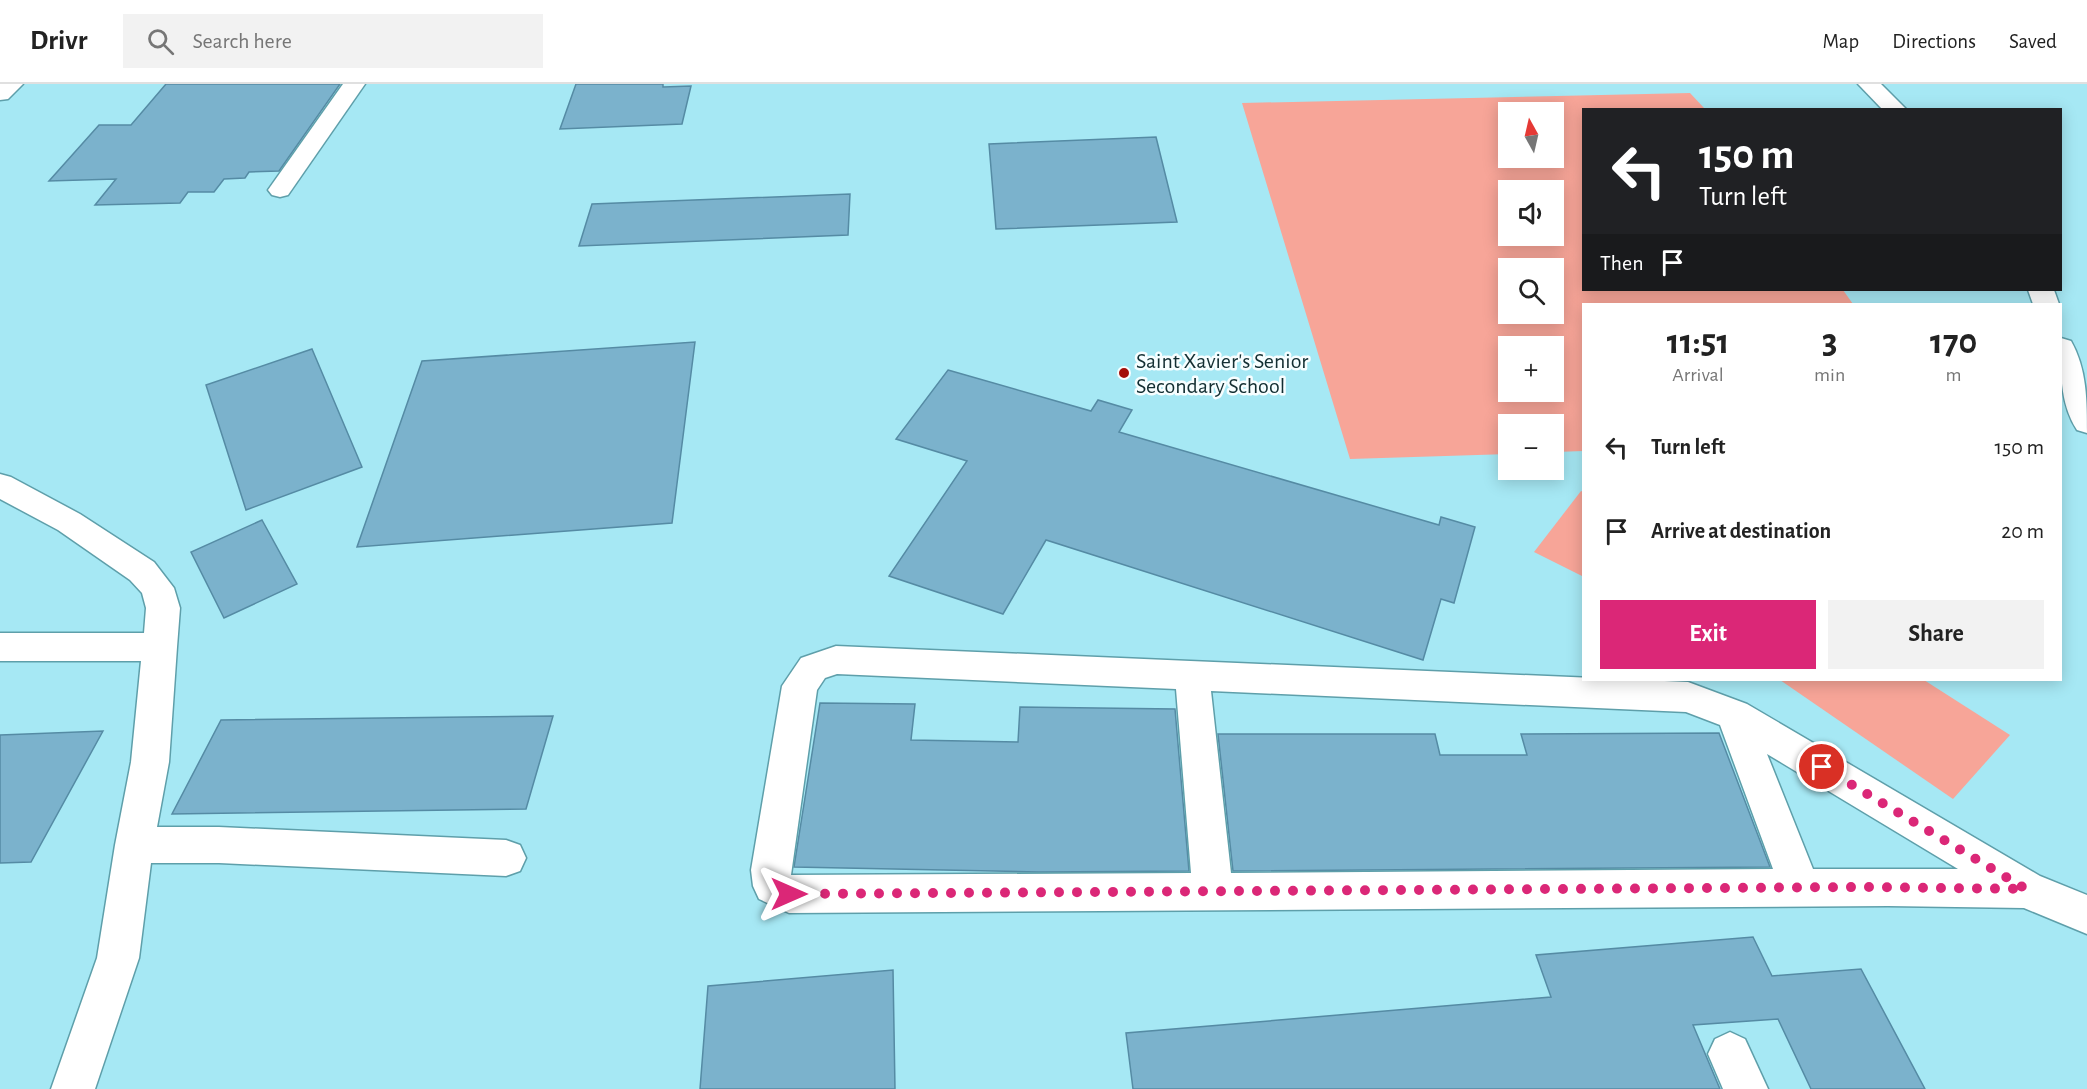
<!DOCTYPE html>
<meta charset="utf-8">
<style>
:root{--surface:#fff;--page:#f2f2f2;--text:#222;--muted:#767676;--line:#e0e0e0;--accent:#db2777}
body{margin:0;font-family:"Alegreya Sans",sans-serif;background:var(--page);color:var(--text);height:100vh;display:flex;flex-direction:column;font-size:22px;white-space:nowrap}
*{box-sizing:border-box;margin:0}
p{font-size:20px;color:var(--muted)}
.icon{flex:none;width:33px;height:33px;fill:none;stroke:currentColor;stroke-width:2;stroke-linecap:round;stroke-linejoin:round}
.map{position:relative;flex:1;overflow:hidden}
.drawer{position:absolute;left:1582px;top:219px;width:480px;height:378px;display:flex;flex-direction:column;background:var(--surface);border-radius:0px;box-shadow:0 3px 15px #0003}
.drawer>*{flex:none}
.guide{position:absolute;left:1582px;top:24px;width:480px;height:183px;border-radius:0px;box-shadow:0 3px 15px #0003;background:#202124;color:#fff;overflow:hidden}
.needle{width:39px;rotate:352deg}
.buttons{position:absolute;left:1498px;top:18px;display:grid;gap:12px}
.buttons a{display:grid;place-items:center;width:66px;height:66px;border-radius:0px;background:var(--surface);box-shadow:0 3px 15px #0003;font-size:30px}
.pin{position:absolute;display:grid;place-items:center;width:51px;height:51px;color:#fff;margin:-26px;border:3px solid #fff;border-radius:50%;box-shadow:0 2px 6px #0007}
.me{position:absolute;width:66px;margin:-33px;rotate:90deg;stroke-linejoin:round;filter:drop-shadow(0 0 4px #0008)}
.turn{display:flex;align-items:center;gap:21px;height:126px;padding:0 18px;font-size:27px}
.turn .icon{width:78px;height:78px;stroke-width:2.5}
.turn b{display:block;font-size:42px;line-height:51px}
.then{display:flex;align-items:center;height:57px;padding:0 18px;background:#0003;gap:12px;font-size:22px}
.eta{display:flex;justify-content:space-evenly;align-items:center;height:102px;text-align:center}
.eta b{font-size:36px;font-weight:700;line-height:42px}
.primary-button{display:flex;gap:12px;margin-top:auto;padding:12px 18px}
.primary-button a{flex:1;height:69px;border-radius:0px;background:var(--accent);color:#fff;font-size:24px;font-weight:700;line-height:69px;text-align:center}
.primary-button a+a{background:var(--page);color:var(--text)}
ul{padding:0;list-style:none}
li{display:flex;align-items:center;gap:18px;height:84px;padding:0 18px}
li div{flex:1}
li b{display:block;font-size:22px}
li em{font-style:normal}
header{display:flex;align-items:center;gap:36px;box-sizing:border-box;height:84px;padding:0 30px;background:var(--surface);border-bottom:2px solid var(--line)}
header strong{font-size:28px}
nav{display:flex;gap:33px;margin-inline-start:auto;font-size:21px}
.search{width:420px;height:54px;background:var(--page);display:flex;align-items:center;gap:15px;box-sizing:border-box;padding:0 21px;border-radius:0px;color:var(--muted);font-size:22px}
.map>svg:first-child{display:block}
.green{fill:#f7a598;fill-rule:evenodd}
.building{fill:#7bb2cc;stroke:#558ba4;stroke-width:1.5}
.lines{fill:none;stroke-linecap:round;stroke-linejoin:round}
.minor-casing{stroke:#5e9faa;stroke-width:3}
.minor{fill:#fff;fill-rule:evenodd}
.route{stroke:#db2777;stroke-width:10;stroke-dasharray:0 18}
.poi-dot{fill:#a40e09;stroke:#f7feff;stroke-width:2}
.labels{text-anchor:middle;stroke-width:5;stroke-linejoin:round;paint-order:stroke}
.poi-label{font-size:22px;fill:#122e32;stroke:#f7feff;text-anchor:start}
</style>
<header>
<strong>Drivr</strong>
<div class="search"><svg class="icon" aria-label="search" viewBox="0 0 24 24"><circle cx="10" cy="10" r="6"/><path d="M15 15l6 6"/></svg>Search here</div>
<nav><a>Map</a><a>Directions</a><a>Saved</a></nav>
</header>
<div class="map">
<svg width="2087" height="1005" viewBox="0 0 2087 1005">
<rect width="100%" height="100%" fill="#a6e8f4"/>
<!-- green -->
<g class="green">
<path d="M1690,9L1705,25L1584,26V206H1843L1853,220H1584V367L1554,368V340H1509V370L1350,375L1242,19ZM1509,28H1554V74H1509ZM1509,106H1554V152H1509ZM1509,184H1554V230H1509ZM1509,262H1554V308H1509Z"/>
<path d="M1581,407L1584,408V493L1534,468Z"/>
<path d="M1780,596H1924L2010,651L1953,715Z"/>
</g>
<!-- building -->
<g class="building">
<path d="M166,0H340L279,87L249,88L245,94L224,95L214,108H188L180,119L95,121L116,95L49,97L99,41H131Z"/>
<path d="M576,0H663V3L691,2L682,40L560,45Z"/>
<path d="M1156,53L1177,138L996,145L989,60Z"/>
<path d="M850,110L848,151L579,162L592,120Z"/>
<path d="M695,258L672,439L357,463L422,277Z"/>
<path d="M312,265L362,383L246,426L206,301Z"/>
<path d="M948,286L1091,327L1098,316L1132,326L1119,348L1439,441L1441,433L1475,443L1454,519L1441,515L1423,576L1046,456L1003,530L889,492L967,377L896,355Z"/>
<path d="M262,436L297,500L224,534L191,468Z"/>
<path d="M820,619L915,620L911,656L1018,658L1020,623L1175,625L1189,787L1039,788L794,783Z"/>
<path d="M553,632L526,725L172,730L221,636Z"/>
<path d="M103,647L31,778L0,779V651Z"/>
<path d="M1719,649L1770,783L1233,787L1218,650H1435L1440,671H1527L1521,650Z"/>
<path d="M1753,853L1772,892L1861,885L1925,1005H1811L1778,935L1693,941L1720,1005H1133L1126,949L1551,913L1536,871Z"/>
<path d="M893,886L895,1005H700L708,902Z"/>
</g>
<g class="lines">
<defs>
<g id="minor">
<path d="M0,0H23L8,15L0,16Z"/>
<path d="M343,0H365L288,111L280,113L272,111L268,106Z"/>
<path d="M1858,0H1881L1907,26H1883Z"/>
<path d="M2028,206H2054L2059,220H2033Z"/>
<path d="M2061,254L2071,257C2087,285 2087,317 2087,349L2077,346C2059,318 2061,286 2061,254Z"/>
<path d="M0,390L11,393L80,430L154,478L174,504L180,524L177,563L169,678L157,743H219L506,756L520,761L526,774L520,787L506,792L219,779H151L139,874L95,1005H51L97,874L115,761L131,678L141,577H0V549H144L146,524L142,509L130,496L58,446L0,415Z"/>
<path d="M836,562L1688,598L1747,620L2040,792L2087,811V850L2024,824L1888,822L789,829L759,815L753,802L751,786L782,602L801,574ZM837,590L1176,605L1191,789L791,791L817,606L825,594ZM1211,607L1686,628L1720,641L1773,785L1231,789ZM1767,670L1958,785H1813Z"/>
<path d="M1730,948L1745,955L1768,1005H1723L1708,970L1715,955Z"/>
</g>
</defs>
<!-- minor casing -->
<use href="#minor" class="minor-casing"/>
<!-- minor -->
<use href="#minor" class="minor"/>
</g>
<g class="lines">
<!-- route -->
<path class="route" d="M789,810L1866,803L2026,805L1822,683"/>
</g>
<!-- markers -->
<circle class="poi-dot" cx="1124" cy="289" r="6"/>
<g class="labels">
<!-- poi labels -->
<g class="poi-label">
<text x="1136" y="284">Saint Xavier's Senior<tspan x="1136" dy="25">Secondary School</tspan></text>
</g>
</g>
</svg>
<div class="buttons">
<a><svg class="needle" viewBox="-14 -14 28 28"><path d="M0-13l5 13h-10z" fill="#e53935"/><path d="M0 13l5-13h-10z" fill="#767676"/></svg></a>
<a><svg class="icon" aria-label="sound" viewBox="0 0 24 24"><path d="M4 9h4l5-4v14l-5-4H4zM17 9q2 3 0 6"/></svg></a>
<a><svg class="icon" aria-label="search" viewBox="0 0 24 24"><circle cx="10" cy="10" r="6"/><path d="M15 15l6 6"/></svg></a>
<a>+</a>
<a>−</a>
</div>
<div class="pin" style="left:1822px;top:683px;background:#d93025"><svg class="icon" aria-label="arrive" viewBox="0 0 24 24"><path d="M6 21V4h12l-3 4 3 4H6"/></svg></div>
<svg class="me" style="left:789px;top:810px" viewBox="-20 -20 40 40"><path d="M0-17L14 15 0 8-14 15z" fill="#db2777" stroke="#fff" stroke-width="4"/></svg>
<div class="guide">
<div class="turn"><svg class="icon" aria-label="left" viewBox="0 0 24 24"><path d="M17 20v-9H6M10 6l-5 5 5 5"/></svg><div><b>150 m</b>Turn left</div></div>
<div class="then">Then<svg class="icon" aria-label="arrive" viewBox="0 0 24 24"><path d="M6 21V4h12l-3 4 3 4H6"/></svg></div>
</div>
<section class="drawer">
<div class="eta">
<div><b>11:51</b><p>Arrival</p></div>
<div><b>3</b><p>min</p></div>
<div><b>170</b><p>m</p></div>
</div>
<ul>
<li><svg class="icon" aria-label="left" viewBox="0 0 24 24"><path d="M17 20v-9H6M10 6l-5 5 5 5"/></svg><div><b>Turn left</b></div><em>150 m</em></li>
<li><svg class="icon" aria-label="arrive" viewBox="0 0 24 24"><path d="M6 21V4h12l-3 4 3 4H6"/></svg><div><b>Arrive at destination</b></div><em>20 m</em></li>
</ul>
<div class="primary-button"><a>Exit</a><a>Share</a></div>
</section>
</div>
